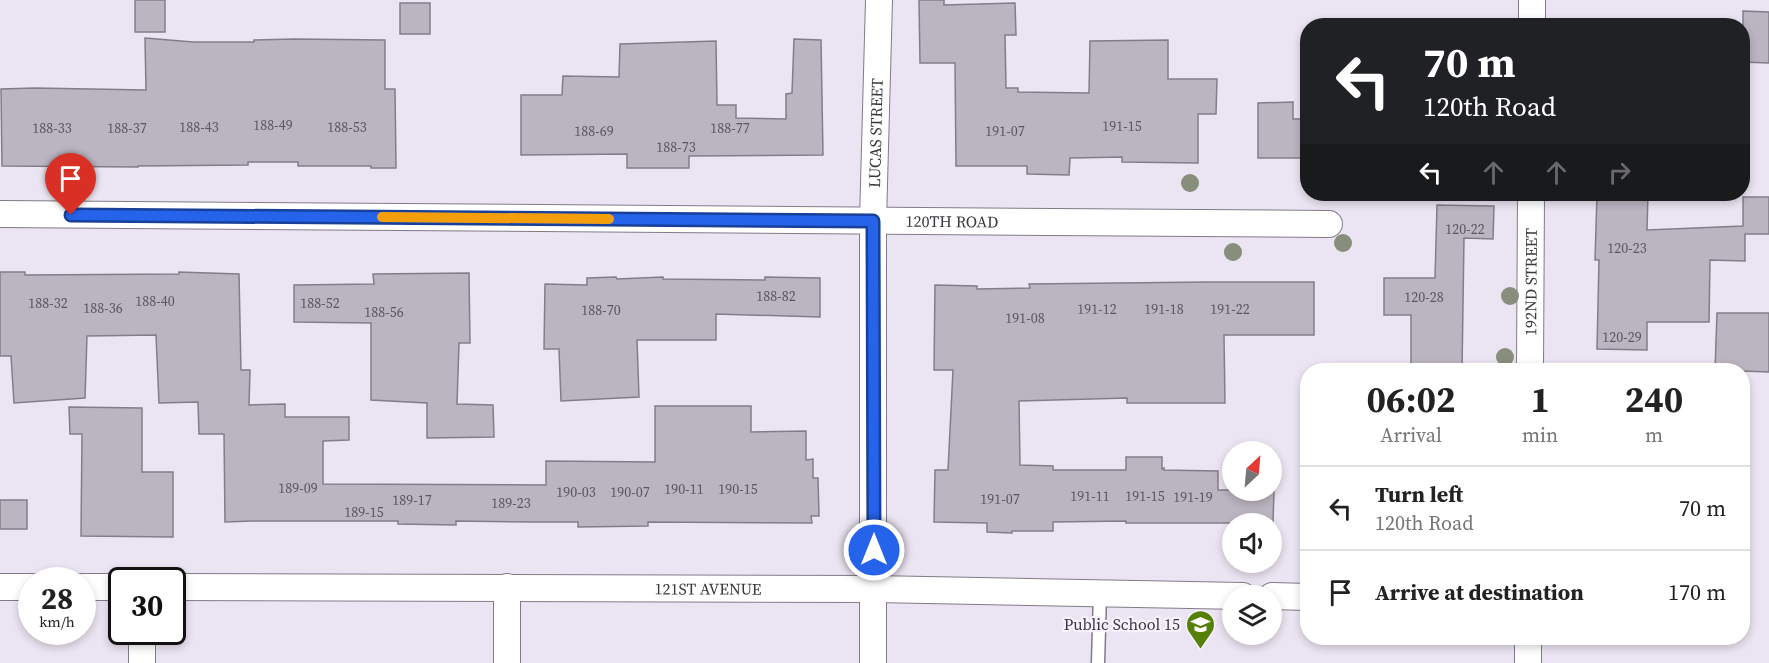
<!DOCTYPE html>
<style>
:root{--surface:#fff;--page:#f6f6f6;--text:#222;--muted:#767676;--line:#e0e0e0}
body{margin:0;font-family:"Source Serif 4",serif;background:var(--page);color:var(--text);height:100vh;display:flex;flex-direction:column;font-size:22px;white-space:nowrap}
*{box-sizing:border-box;margin:0}
p{font-size:20px;color:var(--muted)}
.icon{flex:none;width:33px;height:33px;fill:none;stroke:currentColor;stroke-width:2;stroke-linecap:round;stroke-linejoin:round}
.map{position:relative;flex:1;overflow:hidden}
.side{position:absolute;left:1300px;top:363px;width:450px;height:282px;display:flex;flex-direction:column;background:var(--surface);border-radius:24px;box-shadow:0 3px 9px #0003}
.side>*{flex:none}
.guide{position:absolute;left:1300px;top:18px;width:450px;height:183px;border-radius:24px;box-shadow:0 3px 9px #0003;background:#202124;color:#fff;overflow:hidden}
.needle{width:39px;rotate:26deg}
.tools{position:absolute;left:1222px;top:441px;display:grid;gap:12px}
.tools a{display:grid;place-items:center;width:60px;height:60px;border-radius:50%;background:var(--surface);box-shadow:0 3px 9px #0003;font-size:30px}
.speed{position:absolute;left:18px;top:567px;display:flex;gap:12px;font-size:30px;font-weight:700;text-align:center}
.speed>*{display:grid;place-content:center;width:78px;height:78px;border-radius:50%;background:var(--surface);box-shadow:0 3px 9px #0003;line-height:1}
.speed small{font-size:15px;font-weight:400}
.speed .limit{border:3px solid #111;border-radius:9px;background:#fff;color:#111}
.pin{position:absolute;display:grid;place-items:center;width:51px;height:51px;color:#fff;margin:-62px -26px;border-radius:50% 50% 50% 0;rotate:-45deg;box-shadow:0 0 6px #0007}
.pin .icon{rotate:45deg}
.me{position:absolute;width:66px;margin:-33px;rotate:0deg;stroke-linejoin:round;filter:drop-shadow(0 0 4px #0008)}
.turn{display:flex;align-items:center;gap:21px;height:126px;padding:0 24px;font-size:27px}
.turn .icon{width:78px;height:78px;stroke-width:2.5}
.turn b{display:block;font-size:42px;line-height:51px}
.lanes{display:flex;align-items:center;height:57px;padding:0 24px;background:#0003;justify-content:center;gap:30px;direction:ltr}
.lanes .off{opacity:.35}
.eta{display:flex;justify-content:space-evenly;align-items:center;height:102px;text-align:center}
.eta b{font-size:36px;font-weight:700;line-height:42px}
ul{padding:0;list-style:none}
li{display:flex;align-items:center;gap:18px;height:84px;padding:0 24px;border-top:2px solid var(--line)}
li div{flex:1}
li b{display:block;font-size:22px}
li em{font-style:normal}
.map>svg:first-child{display:block}
.building{fill:#bbb5c1;stroke:#837d89;stroke-width:1.5}
.lines{fill:none;stroke-linecap:round;stroke-linejoin:round}
.service-casing{stroke:#817b87;stroke-width:15}
.minor-casing{stroke:#817b87;stroke-width:28}
.service{stroke:#fff;stroke-width:12}
.minor{stroke:#fff;stroke-width:26}
.tree{fill:#878f7c}
.route-casing{stroke:#184099;stroke-width:15}
.route{stroke:#2563eb;stroke-width:10}
.slow{stroke:#f59e0b;stroke-width:10}
.labels{text-anchor:middle;stroke-width:4.5;stroke-linejoin:round;paint-order:stroke}
.number-label{font-size:14px;fill:#5a575e}
.street-label{font-size:16px;fill:#3a383d;stroke:#f8f1ff}
.poi-label{font-size:16px;fill:#3a383d;stroke:#f8f1ff;text-anchor:end}
</style>
<div class="map">
<svg width="1769" height="663" viewBox="0 0 1769 663">
<rect width="100%" height="100%" fill="#ebe4f2"/>
<!-- building -->
<g class="building">
<rect x="135" y="0" width="30" height="32"/>
<path d="M919,0H944V5L1015,3L1016,35H1005L1006,88H1018V92L1089,93L1090,41L1168,40V79H1217L1216,114H1198V163L1122,162V157L1070,158L1069,175L1027,174V166H956L955,63H920Z"/>
<rect x="400" y="3" width="30" height="31"/>
<path d="M1743,11L1769,12V63L1743,62Z"/>
<path d="M145,38L193,42H254V40L294,39L385,40V89H395L396,168H371V166H298V162H248V165L138,166V167L2,166L1,89L35,88L146,90Z"/>
<path d="M794,39L821,40L823,155L689,156V168H627V154L521,155V95H562L563,76L619,77L620,44L716,41L717,105H736V118L786,119V94L792,93Z"/>
<path d="M1293,102V119H1308V158H1258V103Z"/>
<path d="M1597,194H1648L1647,230L1743,226V197H1769V234H1745V261L1710,260L1709,322H1647V350L1597,349L1599,260H1595Z"/>
<path d="M1437,205L1494,206L1493,239L1464,238L1462,370H1411V315H1384V278H1435Z"/>
<path d="M0,272H25V275L179,274V272L239,274L241,370H250L249,405L285,404V417H349V440L323,441V484L546,485V461L655,462V406H751V432L806,431V460L813,459V478H818L819,516H811L812,523L648,522V526L578,527V522H533L456,521V525L398,524V521H252L225,522L224,434H199L198,402L159,403L156,335L87,336L85,398L14,403L11,356H0Z"/>
<path d="M469,273L470,343H459L457,404L493,405L494,437L427,438V403L371,400V323L294,322V285L374,284L373,274Z"/>
<path d="M616,277L617,279L663,277V279L765,280V277L820,278V317L716,314V340H637L639,397L561,401L559,349H544L545,284L587,285V278Z"/>
<path d="M1208,282H1314V335H1224L1225,403H1127V398L1019,401L1020,465L1053,466V470H1126V457H1162V469L1164,468V470L1218,471V490H1274L1273,523H1126V521L1053,522V531H1012V533L987,532V523L934,522L935,470H948L953,370H934L935,285L977,286V289L1030,288L1029,284Z"/>
<path d="M1717,313H1769V372L1715,370Z"/>
<path d="M69,407L142,408V472H173V537L81,536L82,434H70Z"/>
<rect x="0" y="500" width="27" height="29"/>
</g>
<g class="lines">
<defs>
<path id="service" d="M1098,663L1100,593"/>
<g id="minor">
<path d="M1532,26V0"/>
<path id="s1" d="M0,214L1329,224"/>
<path id="s2" d="M1530,370L1531,194"/>
<path d="M0,587H32"/>
<path d="M82,587H122"/>
<path id="s3" d="M172,587L874,589L1243,596"/>
<path d="M1272,596L1308,597"/>
<path d="M142,663V632"/>
<path d="M507,663V587"/>
<path id="s4" d="M873,663V221L879,0"/>
<path d="M1528,663V638"/>
</g>
</defs>
<!-- service casing -->
<use href="#service" class="service-casing"/>
<!-- minor casing -->
<use href="#minor" class="minor-casing"/>
<!-- service -->
<use href="#service" class="service"/>
<!-- minor -->
<use href="#minor" class="minor"/>
</g>
<!-- trees -->
<g class="tree">
<circle cx="1190" cy="183" r="9"/>
<circle cx="1343" cy="243" r="9"/>
<circle cx="1233" cy="252" r="9"/>
<circle cx="1510" cy="296" r="9"/>
<circle cx="1505" cy="357" r="9"/>
</g>
<g class="lines">
<defs>
<path id="route" d="M71,215L873,221L874,550"/>
</defs>
<!-- route casing -->
<use href="#route" class="route-casing"/>
<!-- route -->
<use href="#route" class="route"/>
<!-- slow -->
<path class="slow" d="M382,217L609,219"/>
</g>
<!-- icons -->
<defs>
<symbol id="school-pin" viewBox="-11 -11 22 30"><path d="M0 17L-7.5 6A9.5 9.5 0 1 1 7.5 6Z" fill="#55810b" stroke="#f8f1ff"/><path d="M0-5L7-2L0 1L-7-2ZM-4 1L0 2.5L4 1V4Q0 6-4 4Z" fill="#fff"/></symbol>
</defs>
<g fill-rule="evenodd">
<use href="#school-pin" x="1184" y="608" width="33" height="45"/>
</g>
<g class="labels">
<!-- number labels -->
<g class="number-label">
<text x="273" y="130">188-49</text>
<text x="1122" y="131">191-15</text>
<text x="199" y="132">188-43</text>
<text x="347" y="132">188-53</text>
<text x="52" y="133">188-33</text>
<text x="127" y="133">188-37</text>
<text x="730" y="133">188-77</text>
<text x="594" y="136">188-69</text>
<text x="1005" y="136">191-07</text>
<text x="676" y="152">188-73</text>
<text x="1465" y="234">120-22</text>
<text x="1627" y="253">120-23</text>
<text x="776" y="301">188-82</text>
<text x="1424" y="302">120-28</text>
<text x="155" y="306">188-40</text>
<text x="48" y="308">188-32</text>
<text x="320" y="308">188-52</text>
<text x="103" y="313">188-36</text>
<text x="1097" y="314">191-12</text>
<text x="1164" y="314">191-18</text>
<text x="1230" y="314">191-22</text>
<text x="601" y="315">188-70</text>
<text x="384" y="317">188-56</text>
<text x="1025" y="323">191-08</text>
<text x="1622" y="342">120-29</text>
<text x="298" y="493">189-09</text>
<text x="684" y="494">190-11</text>
<text x="738" y="494">190-15</text>
<text x="576" y="497">190-03</text>
<text x="630" y="497">190-07</text>
<text x="1090" y="501">191-11</text>
<text x="1145" y="501">191-15</text>
<text x="1193" y="502">191-19</text>
<text x="1000" y="504">191-07</text>
<text x="412" y="505">189-17</text>
<text x="511" y="508">189-23</text>
<text x="364" y="517">189-15</text>
</g>
<!-- street labels -->
<g class="street-label">
<text dy="6" stroke="none"><textPath href="#s4" startOffset="530">LUCAS STREET</textPath></text>
<text dy="6" stroke="none"><textPath href="#s1" startOffset="952">120TH ROAD</textPath></text>
<text dy="6" stroke="none"><textPath href="#s2" startOffset="88">192ND STREET</textPath></text>
<text dy="6" stroke="none"><textPath href="#s3" startOffset="536">121ST AVENUE</textPath></text>
</g>
<!-- poi labels -->
<g class="poi-label">
<text x="1180" y="630">Public School 15</text>
</g>
</g>
</svg>
<div class="tools">
<a><svg class="needle" viewBox="-14 -14 28 28"><path d="M0-13l5 13h-10z" fill="#e53935"/><path d="M0 13l5-13h-10z" fill="#767676"/></svg></a>
<a><svg class="icon" aria-label="sound" viewBox="0 0 24 24"><path d="M4 9h4l5-4v14l-5-4H4zM17 9q2 3 0 6"/></svg></a>
<a><svg class="icon" aria-label="layers" viewBox="0 0 24 24"><path d="M12 4l9 5-9 5-9-5zM3 14l9 5 9-5"/></svg></a>
</div>
<div class="speed"><div>28<small>km/h</small></div><div class="limit">30</div></div>
<div class="pin" style="left:71px;top:215px;background:#d93025"><svg class="icon" aria-label="arrive" viewBox="0 0 24 24"><path d="M6 21V4h12l-3 4 3 4H6"/></svg></div>
<svg class="me" style="left:874px;top:550px" viewBox="-20 -20 40 40"><circle r="17" fill="#2563eb" stroke="#fff" stroke-width="3"/><path d="M0-11L8 9 0 5-8 9z" fill="#fff"/></svg>
<div class="guide">
<div class="turn"><svg class="icon" aria-label="left" viewBox="0 0 24 24"><path d="M17 20v-9H6M10 6l-5 5 5 5"/></svg><div><b>70 m</b>120th Road</div></div>
<div class="lanes"><svg class="icon" aria-label="left" viewBox="0 0 24 24"><path d="M17 20v-9H6M10 6l-5 5 5 5"/></svg><svg class="icon off" aria-label="ahead" viewBox="0 0 24 24"><path d="M12 20V5M6 11l6-6 6 6"/></svg><svg class="icon off" aria-label="ahead" viewBox="0 0 24 24"><path d="M12 20V5M6 11l6-6 6 6"/></svg><svg class="icon off" aria-label="right" viewBox="0 0 24 24"><path d="M7 20v-9h11M14 6l5 5-5 5"/></svg></div>
</div>
<section class="side">
<div class="eta">
<div><b>06:02</b><p>Arrival</p></div>
<div><b>1</b><p>min</p></div>
<div><b>240</b><p>m</p></div>
</div>
<ul>
<li><svg class="icon" aria-label="left" viewBox="0 0 24 24"><path d="M17 20v-9H6M10 6l-5 5 5 5"/></svg><div><b>Turn left</b><p>120th Road</p></div><em>70 m</em></li>
<li><svg class="icon" aria-label="arrive" viewBox="0 0 24 24"><path d="M6 21V4h12l-3 4 3 4H6"/></svg><div><b>Arrive at destination</b></div><em>170 m</em></li>
</ul>
</section>
</div>
